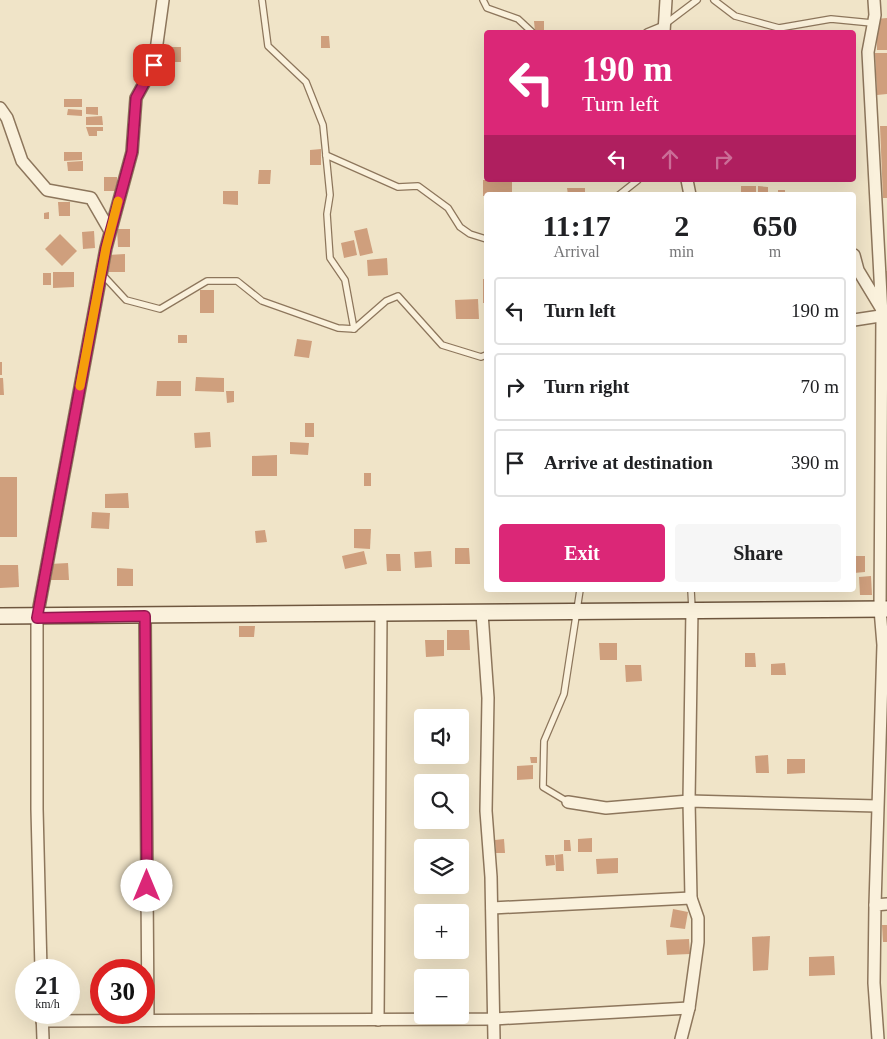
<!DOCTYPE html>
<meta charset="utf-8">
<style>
:root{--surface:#fff;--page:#f6f6f6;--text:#202124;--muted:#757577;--line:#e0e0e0;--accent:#db2777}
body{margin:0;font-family:Georgia,serif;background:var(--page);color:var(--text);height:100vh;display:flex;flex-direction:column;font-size:19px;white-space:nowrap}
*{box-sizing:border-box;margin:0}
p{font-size:16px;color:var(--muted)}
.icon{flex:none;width:28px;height:28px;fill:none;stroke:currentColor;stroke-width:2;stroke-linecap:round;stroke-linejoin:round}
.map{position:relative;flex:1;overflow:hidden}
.details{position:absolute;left:484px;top:192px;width:372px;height:400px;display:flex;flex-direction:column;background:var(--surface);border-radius:5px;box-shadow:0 5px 20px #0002}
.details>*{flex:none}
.hud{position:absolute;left:484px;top:30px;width:372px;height:152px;border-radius:5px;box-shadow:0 5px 20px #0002;background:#db2777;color:#fff;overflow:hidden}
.fabs{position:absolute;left:414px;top:709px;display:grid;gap:10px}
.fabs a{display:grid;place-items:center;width:55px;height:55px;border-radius:5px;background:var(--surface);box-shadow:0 5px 20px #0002;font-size:25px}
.speed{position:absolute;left:15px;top:959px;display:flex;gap:10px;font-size:25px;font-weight:700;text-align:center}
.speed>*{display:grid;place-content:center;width:65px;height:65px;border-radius:50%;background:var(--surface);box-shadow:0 5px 20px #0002;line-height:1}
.speed small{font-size:12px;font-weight:400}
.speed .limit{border:8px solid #d22;background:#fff;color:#111}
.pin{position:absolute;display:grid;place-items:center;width:42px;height:42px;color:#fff;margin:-21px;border-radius:10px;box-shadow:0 2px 8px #0006}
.me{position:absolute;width:55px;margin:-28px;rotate:0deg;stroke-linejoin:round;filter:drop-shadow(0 0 4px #0008)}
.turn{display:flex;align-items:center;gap:18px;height:105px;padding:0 15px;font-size:22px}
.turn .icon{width:65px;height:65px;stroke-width:2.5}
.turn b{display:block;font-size:35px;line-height:42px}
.lanes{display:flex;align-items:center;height:48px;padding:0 15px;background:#0003;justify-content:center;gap:25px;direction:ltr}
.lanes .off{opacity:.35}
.eta{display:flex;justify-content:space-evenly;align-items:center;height:85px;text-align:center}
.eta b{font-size:30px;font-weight:800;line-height:35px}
.button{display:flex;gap:10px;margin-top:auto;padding:10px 15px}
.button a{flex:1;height:58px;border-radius:5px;background:var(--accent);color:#fff;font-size:20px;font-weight:800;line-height:58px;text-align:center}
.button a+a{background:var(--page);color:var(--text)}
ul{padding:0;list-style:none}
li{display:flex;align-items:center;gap:15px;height:68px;margin:0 10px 8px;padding:0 5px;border:2px solid var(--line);border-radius:5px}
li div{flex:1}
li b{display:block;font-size:19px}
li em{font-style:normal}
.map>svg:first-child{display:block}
.building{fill:#cf9f7d}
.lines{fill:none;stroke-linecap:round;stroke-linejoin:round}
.lane-casing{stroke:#8d765c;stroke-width:8}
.street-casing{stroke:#8d765c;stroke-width:14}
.secondary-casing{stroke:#6f573f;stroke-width:18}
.lane{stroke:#faf1dc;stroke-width:5.5}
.street{stroke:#faf1dc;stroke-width:11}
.secondary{stroke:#faf1dc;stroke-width:15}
.route-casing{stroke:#8e194d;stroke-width:12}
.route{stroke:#db2777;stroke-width:9}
.slow{stroke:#f59e0b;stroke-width:9}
</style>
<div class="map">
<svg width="887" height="1039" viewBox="0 0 887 1039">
<rect width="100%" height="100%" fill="#f0e4c8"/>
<!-- building -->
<g class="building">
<path d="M887,18V50H877L876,19Z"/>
<path d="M534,21H544V32H535Z"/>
<path d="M321,36H329L330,48H321Z"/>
<rect x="166" y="47" width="15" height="15"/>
<path d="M875,53H887V94L877,95Z"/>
<rect x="64" y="99" width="18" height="8"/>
<path d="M86,107H98V115L86,114Z"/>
<path d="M68,109L82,110V116L67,115Z"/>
<path d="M102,116L103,125H86V117Z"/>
<path d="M880,126H887V198H883Z"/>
<path d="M86,127H103V131H97V136H89Z"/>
<path d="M321,149V165H310V150Z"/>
<path d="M64,152H82V160L64,161Z"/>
<path d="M83,161V171H68L67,162Z"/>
<path d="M259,170H271L270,184H258Z"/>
<rect x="104" y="177" width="13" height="14"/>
<path d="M483,180H512V195L483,196Z"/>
<rect x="741" y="186" width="15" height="9"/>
<path d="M758,186L768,187V195H758Z"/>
<path d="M567,188H585V195H568Z"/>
<rect x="778" y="190" width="7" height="5"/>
<path d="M223,191H238V205L223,204Z"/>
<path d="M58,202H70V216H59Z"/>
<path d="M49,212V219H44V213Z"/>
<path d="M367,228L373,253L360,256L354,231Z"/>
<path d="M117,229H130V247H118Z"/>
<path d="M94,231L95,248L83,249L82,232Z"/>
<path d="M60,234L77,251L62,266L45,249Z"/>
<path d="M354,240L357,255L344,258L341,243Z"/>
<path d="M125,254V272H108V255Z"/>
<path d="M387,258L388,275L368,276L367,260Z"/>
<path d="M883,271H887V305Z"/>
<path d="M53,272H74V287L53,288Z"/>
<rect x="43" y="273" width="8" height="12"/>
<rect x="483" y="279" width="3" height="24"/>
<rect x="200" y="290" width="14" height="23"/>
<path d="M478,299L479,319H456L455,300Z"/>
<rect x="178" y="335" width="9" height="8"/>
<path d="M297,339L312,341L309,358L294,356Z"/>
<rect x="0" y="362" width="2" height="13"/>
<path d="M196,377L224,378V392L195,391Z"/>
<path d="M0,378H3L4,395H0Z"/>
<path d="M157,381H181V396H156Z"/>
<path d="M226,391H234V402L227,403Z"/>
<rect x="305" y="423" width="9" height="14"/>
<path d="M210,432L211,447L195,448L194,433Z"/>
<path d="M290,442L309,443L308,455L290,454Z"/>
<path d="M277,455V476H252V456Z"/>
<rect x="364" y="473" width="7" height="13"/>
<rect x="0" y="477" width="17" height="60"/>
<path d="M128,493L129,508H105V494Z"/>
<path d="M92,512L110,513L109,529L91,528Z"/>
<path d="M354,529H371L370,549L354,548Z"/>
<path d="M265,530L267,542L256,543L255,531Z"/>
<path d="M455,548H469L470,564H455Z"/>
<path d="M364,551L367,564L345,569L342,556Z"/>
<path d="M431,551L432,567L415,568L414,552Z"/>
<path d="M386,554H400L401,571H387Z"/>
<path d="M854,556H865V572L854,573Z"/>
<path d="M68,563L69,580H51L50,564Z"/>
<path d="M0,565H18L19,587L0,588Z"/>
<path d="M117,568L133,569V586H117Z"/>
<path d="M871,576L872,595H860L859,577Z"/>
<path d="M239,626H255L254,637H239Z"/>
<path d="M447,630H469L470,650H447Z"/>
<path d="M425,640H444V656L426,657Z"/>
<path d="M599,643H617V660H600Z"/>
<path d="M745,653H755L756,667H745Z"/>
<path d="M785,663L786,675H771V664Z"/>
<path d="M625,665H641L642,681L626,682Z"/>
<path d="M768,755L769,773H756L755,756Z"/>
<path d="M530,757H537V763H531Z"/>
<path d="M787,759H805V773L787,774Z"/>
<path d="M533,765V779L517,780V766Z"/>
<path d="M592,838V852H578V839Z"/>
<path d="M504,839L505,853H496L495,840Z"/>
<path d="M564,840H570L571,851H564Z"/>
<path d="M563,854L564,871H556L555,855Z"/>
<path d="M545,855H554L555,865L546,866Z"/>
<path d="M618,858V873L597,874L596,859Z"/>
<path d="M673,909L688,912L685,929L670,927Z"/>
<path d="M882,925H887V942H883Z"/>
<path d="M770,936L768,970L753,971L752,937Z"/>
<path d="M689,939L690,954L667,955L666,940Z"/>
<path d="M834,956L835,975L809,976V957Z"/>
</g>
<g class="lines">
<defs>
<g id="lane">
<path d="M262,0L268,46L306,82L323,125L330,195L327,214L330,258L345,280L354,329"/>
<path d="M483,0L487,8L518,19L532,32"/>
<path d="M714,0L735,16L779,28L831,19L872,23"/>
<path d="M647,32L664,25L697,0"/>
<path d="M326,155L398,187L418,186L448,208L460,227L470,234L486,239"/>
<path d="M619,195L638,180"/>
<path d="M101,273L126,300L160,309L207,281H237L262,301L338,328L354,329L386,301L398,296L442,345L481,357L486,355"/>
<path d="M691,590L692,609"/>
<path d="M568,802L543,787L544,741L564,694L580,590"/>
</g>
<g id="street">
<path d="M874,0L875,15L868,52L882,315L880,609L883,645L875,905"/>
<path d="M664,32L666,0"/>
<path d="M0,108L7,118L22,161L47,190L91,198L110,231"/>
<path d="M687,180L690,195"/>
<path d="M854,255L858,270L881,308"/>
<path d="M854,320L887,315"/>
<path d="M482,613L488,698L486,811L491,877L494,1039"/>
<path d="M145,616L148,1020"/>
<path d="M568,802L606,808L689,801L877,806"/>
<path d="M492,908L691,898"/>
<path d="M41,970L37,809V618L106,248L132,152L136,98L154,65L163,0"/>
<path d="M42,1012L43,1039"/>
<path d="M378,1020L381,614"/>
<path d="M42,1021L494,1019L689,1008"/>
<path d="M681,1039L689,1008L698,942V918L691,898L689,801L692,609"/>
<path d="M878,1039L874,983L875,905L887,904"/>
</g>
<path id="secondary" d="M0,616L887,609"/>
</defs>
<!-- lane casing -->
<use href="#lane" class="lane-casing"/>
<!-- street casing -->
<use href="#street" class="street-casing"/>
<!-- secondary casing -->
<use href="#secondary" class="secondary-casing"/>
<!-- lane -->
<use href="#lane" class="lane"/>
<!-- street -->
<use href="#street" class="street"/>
<!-- secondary -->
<use href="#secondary" class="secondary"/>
</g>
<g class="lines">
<defs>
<path id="route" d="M147,886L145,616L37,618L106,248L132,152L136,98L154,65"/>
</defs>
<!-- route casing -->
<use href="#route" class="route-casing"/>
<!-- route -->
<use href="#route" class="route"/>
<!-- slow -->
<path class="slow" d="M80,386L106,248L118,201"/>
</g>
</svg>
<div class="fabs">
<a><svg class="icon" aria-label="sound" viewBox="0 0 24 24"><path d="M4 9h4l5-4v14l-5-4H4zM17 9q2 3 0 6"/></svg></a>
<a><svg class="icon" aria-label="search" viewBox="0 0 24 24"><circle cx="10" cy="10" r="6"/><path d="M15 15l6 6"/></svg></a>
<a><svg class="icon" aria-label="layers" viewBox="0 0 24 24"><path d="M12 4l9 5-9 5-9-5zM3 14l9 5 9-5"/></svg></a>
<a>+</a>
<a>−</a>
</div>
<div class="speed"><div>21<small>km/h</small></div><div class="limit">30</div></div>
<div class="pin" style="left:154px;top:65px;background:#d93025"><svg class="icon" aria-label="arrive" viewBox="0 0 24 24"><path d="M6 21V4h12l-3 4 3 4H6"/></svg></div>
<svg class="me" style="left:147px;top:886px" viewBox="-20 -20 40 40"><circle r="19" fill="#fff"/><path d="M0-13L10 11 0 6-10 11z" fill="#db2777"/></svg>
<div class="hud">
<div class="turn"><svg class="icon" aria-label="left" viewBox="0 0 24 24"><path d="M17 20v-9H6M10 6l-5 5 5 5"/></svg><div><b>190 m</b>Turn left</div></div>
<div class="lanes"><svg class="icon" aria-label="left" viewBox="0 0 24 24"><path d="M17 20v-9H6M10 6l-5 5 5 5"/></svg><svg class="icon off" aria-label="ahead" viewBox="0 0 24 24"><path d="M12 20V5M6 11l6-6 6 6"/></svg><svg class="icon off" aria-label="right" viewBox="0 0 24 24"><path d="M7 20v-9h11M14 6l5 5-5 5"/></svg></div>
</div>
<section class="details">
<div class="eta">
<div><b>11:17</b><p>Arrival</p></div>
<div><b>2</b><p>min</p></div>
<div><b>650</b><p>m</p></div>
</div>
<ul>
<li><svg class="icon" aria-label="left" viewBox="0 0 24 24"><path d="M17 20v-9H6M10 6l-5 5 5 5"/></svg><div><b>Turn left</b></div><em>190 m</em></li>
<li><svg class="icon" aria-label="right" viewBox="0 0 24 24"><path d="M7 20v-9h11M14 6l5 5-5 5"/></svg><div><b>Turn right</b></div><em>70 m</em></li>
<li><svg class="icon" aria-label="arrive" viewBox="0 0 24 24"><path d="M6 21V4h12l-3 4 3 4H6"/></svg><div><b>Arrive at destination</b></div><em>390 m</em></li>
</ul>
<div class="button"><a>Exit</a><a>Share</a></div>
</section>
</div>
